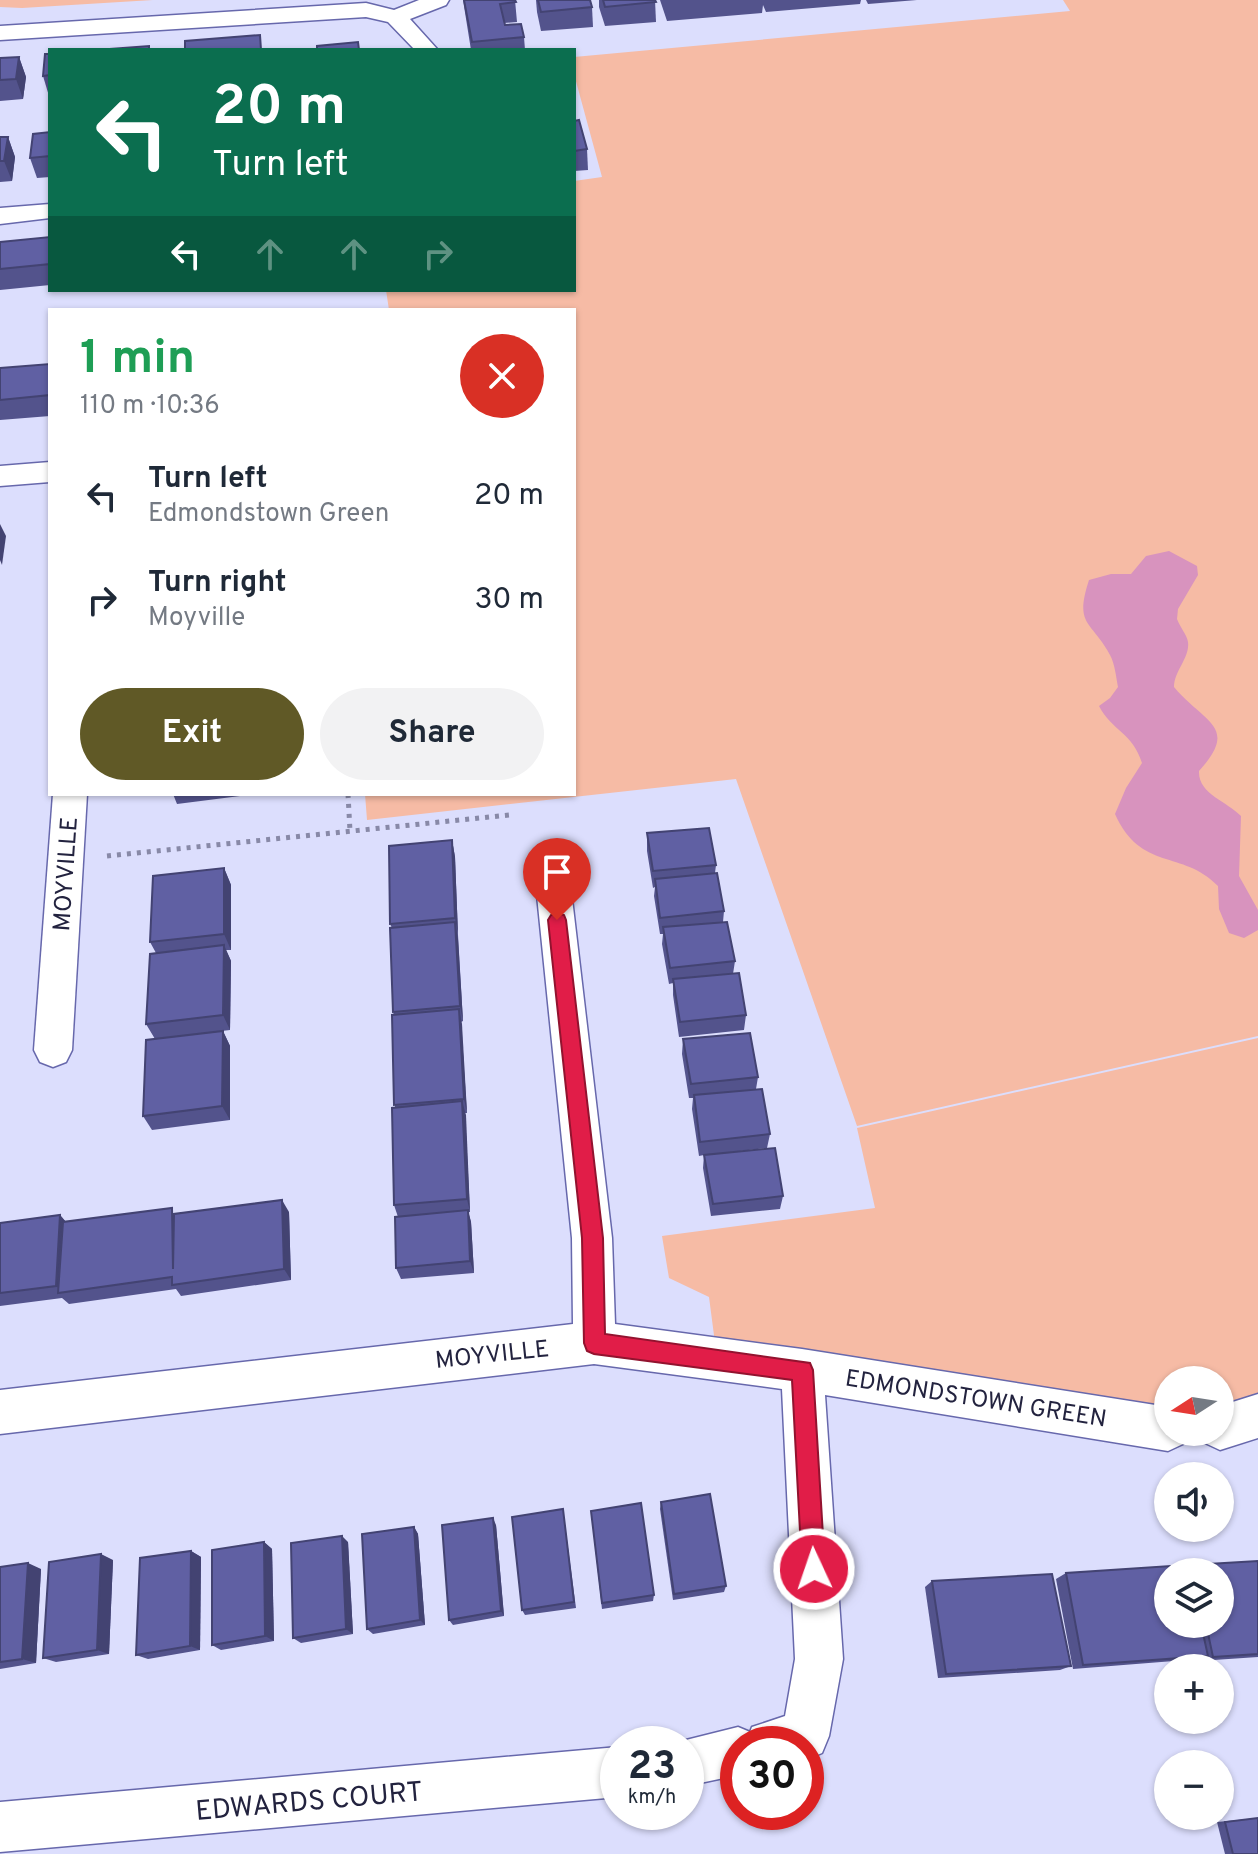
<!DOCTYPE html>
<meta charset="utf-8">
<style>
:root{--surface:#fff;--page:#f2f2f3;--text:#1f2937;--muted:#747a83;--accent:#605926}
body{margin:0;font-family:Overpass,sans-serif;background:var(--page);color:var(--text);height:100vh;display:flex;flex-direction:column;font-size:30px;white-space:nowrap}
*{box-sizing:border-box;margin:0}
p{font-size:26px;color:var(--muted)}
.icon{flex:none;width:44px;height:44px;fill:none;stroke:currentColor;stroke-width:2;stroke-linecap:round;stroke-linejoin:round}
.map{position:relative;flex:1;overflow:hidden}
.details{position:absolute;left:48px;top:308px;width:528px;height:488px;display:flex;flex-direction:column;background:var(--surface);border-radius:0px;box-shadow:0 2px 6px #0004}
.details>*{flex:none}
.hud{position:absolute;left:48px;top:48px;width:528px;height:244px;border-radius:0px;box-shadow:0 2px 6px #0004;background:#0b6e4f;color:#fff;overflow:hidden}
.needle{width:52px;rotate:258deg}
.fabs{position:absolute;left:1154px;top:1366px;display:grid;gap:16px}
.fabs a{display:grid;place-items:center;width:80px;height:80px;border-radius:50%;background:var(--surface);box-shadow:0 2px 6px #0004;font-size:40px}
.speed{position:absolute;left:600px;top:1726px;display:flex;gap:16px;font-size:40px;font-weight:700;text-align:center}
.speed>*{display:grid;place-content:center;width:104px;height:104px;border-radius:50%;background:var(--surface);box-shadow:0 2px 6px #0004;line-height:1}
.speed small{font-size:20px;font-weight:400}
.speed .limit{border:12px solid #d22;background:#fff;color:#111}
.pin{position:absolute;display:grid;place-items:center;width:68px;height:68px;color:#fff;margin:-82px -34px;border-radius:50% 50% 50% 0;rotate:-45deg;box-shadow:0 0 8px #0007}
.pin .icon{rotate:45deg}
.me{position:absolute;width:88px;margin:-44px;rotate:357deg;stroke-linejoin:round;filter:drop-shadow(0 0 6px #0008)}
.turn{display:flex;align-items:center;gap:28px;height:168px;padding:0 32px;font-size:36px}
.turn .icon{width:104px;height:104px;stroke-width:2.5}
.turn b{display:block;font-size:56px;line-height:68px}
.lanes{display:flex;align-items:center;height:76px;padding:0 32px;background:#0003;justify-content:center;gap:40px;direction:ltr}
.lanes .off{opacity:.35}
.round{display:grid;place-items:center;flex:none;width:84px;height:84px;border-radius:42px;background:var(--page)}
.summary{display:flex;align-items:center;justify-content:space-between;height:136px;padding:0 32px}
h1{font-size:48px;font-weight:700;line-height:60px;color:#1e9e55}
.primary-button{display:flex;gap:16px;margin-top:auto;padding:16px 32px}
.primary-button a{flex:1;height:92px;border-radius:48px;background:var(--accent);color:#fff;font-size:32px;font-weight:700;line-height:92px;text-align:center}
.primary-button a+a{background:var(--page);color:var(--text)}
ul{padding:0;list-style:none}
li{display:flex;align-items:center;gap:24px;height:104px;padding:0 32px}
li div{flex:1}
li b{display:block;font-size:30px}
li em{font-style:normal}
.map>svg:first-child{display:block}
.green{fill:#f6bba5}
.water{fill:#d893be}
.lines{fill:none;stroke-linecap:round;stroke-linejoin:round}
.street-casing{stroke:#6768ac;stroke-width:3}
.path{stroke:#8889a7;stroke-width:5;stroke-dasharray:4 6;stroke-linecap:butt}
.street{fill:#fff;fill-rule:evenodd}
.wall{fill:#53538c;fill-rule:evenodd}
.shaded-wall{fill:#434372}
.building{fill:#6060a3;stroke:#434372;stroke-width:2}
.route{fill:#e11d48;stroke:#92132f;stroke-width:2}
.labels{text-anchor:middle;stroke-width:8;stroke-linejoin:round;paint-order:stroke}
.street-label{font-size:24px;fill:#23233f;stroke:#fff}
.near-street-label{font-size:28px;fill:#23233f;stroke:#fff}
</style>
<div class="map">
<svg width="1258" height="1854" viewBox="0 0 1258 1854">
<rect width="100%" height="100%" fill="#dcdefd"/>
<!-- green -->
<g class="green">
<path d="M0,0H153L22,8L0,7Z"/>
<path d="M1063,0H1258V1036L857,1126L736,779L367,820L365,794H574V310H389L386,290H574V181L602,177L574,74V57L1070,11Z"/>
<path d="M1258,1038V1396L1220,1409V1380H1168V1415L715,1343L709,1297L669,1278L662,1236L875,1208L857,1128Z"/>
</g>
<!-- water -->
<path class="water" d="M1169,551L1197,566L1198,575L1178,609L1177,619C1180,627 1187,635 1188,642C1190,658 1174,671 1174,687C1204,723 1240,726 1199,771C1198,794 1227,801 1241,816L1239,876L1258,910V930L1244,938L1229,933L1219,909L1218,886C1182,849 1141,872 1115,814L1126,788L1142,763C1133,733 1111,730 1099,706L1110,698L1118,687C1116,677 1115,664 1110,655C1091,620 1074,626 1089,580L1111,574H1131L1146,556Z"/>
<g class="lines">
<defs>
<g id="street">
<path d="M419,0H449L446,5L410,19L438,50H415L388,22L366,17L0,40V26L366,3L394,10Z"/>
<path d="M50,204V218L0,224V208Z"/>
<path d="M50,462V482L0,486V466Z"/>
<path d="M53,794H87L72,1050L66,1062L53,1067L40,1062L34,1050Z"/>
<path d="M550,842L562,846L567,856L612,1238L615,1324L802,1349L1168,1407V1432H1189L1183,1444L1168,1451L825,1395L843,1659L829,1736L822,1753L806,1760V1744H738V1775L686,1786V1744H670L738,1727L750,1732L752,1727L785,1716L795,1659L782,1389L594,1364L0,1434V1390L573,1324L572,1238L533,856L538,846Z"/>
<path d="M1258,1394V1438L1220,1450L1205,1443L1200,1432H1220V1406Z"/>
<path d="M618,1747V1797L0,1852V1802Z"/>
</g>
</defs>
<!-- street casing -->
<use href="#street" class="street-casing"/>
<!-- path -->
<g class="path">
<path d="M348,794L350,831"/>
<path d="M107,856L509,815"/>
</g>
<!-- street -->
<use href="#street" class="street"/>
</g>
<!-- wall -->
<g class="wall">
<path d="M463,0H515L517,22L504,23L505,25L524,37L525,50H471Z"/>
<path d="M536,0H590L592,7L593,27L541,31L537,12Z"/>
<path d="M599,0H655L656,22L605,26L599,7Z"/>
<path d="M660,0H861L860,4L766,12L763,5L762,13L667,21Z"/>
<path d="M866,0H917L868,4Z"/>
<path d="M50,54V96H49L43,76Z"/>
<path d="M19,57L26,77L23,99L0,101V58Z"/>
<path d="M574,121L587,149L588,170L574,171Z"/>
<path d="M50,132V177L37,178L30,158Z"/>
<path d="M0,137H8L15,157L12,181L0,182Z"/>
<path d="M50,237V285L0,290V242Z"/>
<path d="M50,364V416L0,420V368Z"/>
<path d="M173,794H240V796L177,804Z"/>
<path d="M647,833L716,865L715,873L724,911L723,922L735,961L733,974L746,1015L744,1030L679,1037L673,995V983L669,984L662,944L663,934H660L654,896L655,887L653,888L647,851Z"/>
<path d="M452,840L455,857L458,935L463,1021L461,1022L467,1113H465L470,1212H468L471,1222L474,1273L401,1279L396,1268L398,1217L394,1205L395,1108L392,928L390,924Z"/>
<path d="M224,868L231,885V950H226L231,961L230,1030L155,1039L146,1024L156,953L150,942Z"/>
<path d="M223,1031L230,1046V1120L152,1130L143,1116Z"/>
<path d="M683,1039L758,1077L756,1089L770,1134L767,1148L714,1154L783,1196L780,1209L711,1216L703,1168L704,1155L699,1156L692,1109L693,1098H689L682,1054Z"/>
<path d="M289,1212L291,1280L181,1296L176,1289L69,1304L62,1298L0,1306V1223L60,1215L66,1222L176,1213Z"/>
<path d="M661,1502L726,1586L724,1592L673,1600L660,1509Z"/>
<path d="M591,1511L654,1595L653,1601L602,1609Z"/>
<path d="M564,1517L576,1608L525,1615L522,1610Z"/>
<path d="M496,1525L504,1616L453,1625L449,1620Z"/>
<path d="M414,1527L418,1534L425,1625L373,1634L367,1629Z"/>
<path d="M264,1542L272,1549L274,1641L221,1650L212,1645Z"/>
<path d="M348,1542L353,1634L301,1643L293,1638Z"/>
<path d="M191,1551L201,1557L200,1650L148,1659L136,1655Z"/>
<path d="M113,1560L109,1654L56,1662L43,1658Z"/>
<path d="M1258,1561V1657L1199,1661V1659L1073,1669L1056,1579L1066,1573L1187,1567L1192,1565ZM1168,1572H1220V1624H1168Z"/>
<path d="M0,1567L41,1569L36,1663L0,1669Z"/>
<path d="M932,1581L1071,1666L1060,1670L938,1678L925,1587Z"/>
<path d="M1258,1818V1854H1225L1217,1822Z"/>
</g>
<!-- shaded-wall -->
<g class="shaded-wall">
<path d="M19,57L26,77L23,99L16,79Z"/>
<path d="M8,137L15,157L12,181L4,161Z"/>
<path d="M0,524L6,536L2,565L0,560Z"/>
<path d="M452,840L455,857L458,934L455,918Z"/>
<path d="M224,868L231,885V950L224,934Z"/>
<path d="M455,922L458,939L463,1021L460,1006Z"/>
<path d="M224,945L231,961L230,1030L223,1015Z"/>
<path d="M459,1009L462,1024L467,1113L464,1099Z"/>
<path d="M223,1031L230,1046V1120L222,1106Z"/>
<path d="M462,1101L466,1115L470,1212L467,1199Z"/>
<path d="M282,1200L289,1212L291,1280L284,1269Z"/>
<path d="M468,1210L471,1222L474,1273L470,1261Z"/>
<path d="M60,1215L71,1228L63,1292L56,1286Z"/>
<path d="M493,1518L496,1525L504,1616L501,1611Z"/>
<path d="M414,1527L418,1534L425,1625L420,1620Z"/>
<path d="M342,1536L348,1542L353,1634L346,1629Z"/>
<path d="M264,1542L272,1549L274,1641L265,1636Z"/>
<path d="M191,1551L201,1557L200,1650L190,1646Z"/>
<path d="M101,1554L113,1560L109,1654L97,1650Z"/>
<path d="M28,1563L41,1569L36,1663L22,1659Z"/>
</g>
<!-- building -->
<g class="building">
<path d="M464,0H515L516,2L500,4L505,25L521,24L524,37L472,42Z"/>
<path d="M538,0H590L592,7L541,12Z"/>
<path d="M603,0H655L656,2L605,7Z"/>
<path d="M260,35L261,50H185V41Z"/>
<path d="M358,42L359,50H317V46Z"/>
<path d="M149,46V50H96Z"/>
<path d="M45,54H50V75L43,76Z"/>
<path d="M19,57L16,79L0,80V58Z"/>
<path d="M579,120L587,149L574,151V121Z"/>
<path d="M50,132V156L30,158L33,134Z"/>
<path d="M0,137H8L4,161H0Z"/>
<path d="M50,237V264L0,269V242Z"/>
<path d="M50,364V395L0,400V368Z"/>
<path d="M709,828L716,865L653,871L647,833Z"/>
<path d="M452,840L455,918L390,924L389,846Z"/>
<path d="M224,868V934L150,942L153,876Z"/>
<path d="M717,873L724,911L660,918L655,879Z"/>
<path d="M455,922L460,1006L393,1012L390,928Z"/>
<path d="M727,922L735,961L670,968L663,927Z"/>
<path d="M224,945L223,1015L146,1024L150,954Z"/>
<path d="M739,973L746,1015L680,1022L673,979Z"/>
<path d="M459,1009L464,1099L394,1105L392,1015Z"/>
<path d="M223,1031L222,1106L143,1116L146,1040Z"/>
<path d="M750,1033L758,1077L691,1084L683,1039Z"/>
<path d="M762,1089L770,1134L700,1142L694,1095Z"/>
<path d="M462,1101L467,1199L394,1205L392,1108Z"/>
<path d="M775,1148L783,1196L713,1204L704,1155Z"/>
<path d="M282,1200L284,1269L172,1285V1277L58,1293L63,1222L172,1208L173,1269L174,1214Z"/>
<path d="M468,1210L470,1261L396,1268L395,1217Z"/>
<path d="M60,1215L56,1286L0,1293V1223Z"/>
<path d="M710,1494L726,1586L674,1594L661,1502Z"/>
<path d="M641,1503L654,1595L602,1603L591,1511Z"/>
<path d="M563,1509L574,1602L522,1610L512,1517Z"/>
<path d="M493,1518L501,1611L449,1620L442,1525Z"/>
<path d="M414,1527L420,1620L367,1629L362,1534Z"/>
<path d="M342,1536L346,1629L293,1638L291,1543Z"/>
<path d="M264,1542L265,1636L212,1645V1550Z"/>
<path d="M191,1551L190,1646L136,1655L140,1558Z"/>
<path d="M101,1554L97,1650L43,1658L49,1562Z"/>
<path d="M1258,1561V1654L1213,1657L1206,1624H1220V1572H1194L1192,1565Z"/>
<path d="M28,1563L22,1659L0,1662V1567Z"/>
<path d="M1186,1565L1188,1572H1168V1624H1201L1208,1656L1083,1665L1066,1573Z"/>
<path d="M1052,1574L1071,1666L946,1674L932,1581Z"/>
<path d="M1258,1818V1854H1233L1225,1822Z"/>
</g>
<!-- route -->
<path class="route" d="M557,913L564,915L566,920L603,1238L605,1334L810,1363L813,1370L825,1569L822,1577L814,1581L806,1577L802,1569L792,1380L594,1354L587,1351L584,1343L582,1238L548,920L551,915Z"/>
<g class="labels">
<!-- street labels -->
<g class="street-label">
<text transform="translate(65 874) rotate(-86)" y="8">MOYVILLE</text>
<text transform="translate(492 1354) rotate(-6)" y="8">MOYVILLE</text>
<text transform="translate(976 1398) rotate(9)" y="8">EDMONDSTOWN GREEN</text>
</g>
<!-- near-street labels -->
<g class="near-street-label">
<text transform="translate(309 1800) rotate(-5)" y="10">EDWARDS COURT</text>
</g>
</g>
</svg>
<div class="fabs">
<a><svg class="needle" viewBox="-14 -14 28 28"><path d="M0-13l5 13h-10z" fill="#e53935"/><path d="M0 13l5-13h-10z" fill="#747a83"/></svg></a>
<a><svg class="icon" aria-label="sound" viewBox="0 0 24 24"><path d="M4 9h4l5-4v14l-5-4H4zM17 9q2 3 0 6"/></svg></a>
<a><svg class="icon" aria-label="layers" viewBox="0 0 24 24"><path d="M12 4l9 5-9 5-9-5zM3 14l9 5 9-5"/></svg></a>
<a>+</a>
<a>−</a>
</div>
<div class="speed"><div>23<small>km/h</small></div><div class="limit">30</div></div>
<div class="pin" style="left:557px;top:920px;background:#d93025"><svg class="icon" aria-label="arrive" viewBox="0 0 24 24"><path d="M6 21V4h12l-3 4 3 4H6"/></svg></div>
<svg class="me" style="left:814px;top:1569px" viewBox="-20 -20 40 40"><circle r="17" fill="#e11d48" stroke="#fff" stroke-width="3"/><path d="M0-11L8 9 0 5-8 9z" fill="#fff"/></svg>
<div class="hud">
<div class="turn"><svg class="icon" aria-label="left" viewBox="0 0 24 24"><path d="M17 20v-9H6M10 6l-5 5 5 5"/></svg><div><b>20 m</b>Turn left</div></div>
<div class="lanes"><svg class="icon" aria-label="left" viewBox="0 0 24 24"><path d="M17 20v-9H6M10 6l-5 5 5 5"/></svg><svg class="icon off" aria-label="ahead" viewBox="0 0 24 24"><path d="M12 20V5M6 11l6-6 6 6"/></svg><svg class="icon off" aria-label="ahead" viewBox="0 0 24 24"><path d="M12 20V5M6 11l6-6 6 6"/></svg><svg class="icon off" aria-label="right" viewBox="0 0 24 24"><path d="M7 20v-9h11M14 6l5 5-5 5"/></svg></div>
</div>
<section class="details">
<div class="summary"><div><h1>1 min</h1><p>110 m · 10:36</p></div><a class="round" style="background:#d93025;color:#fff"><svg class="icon" aria-label="close" viewBox="0 0 24 24"><path d="M6 6l12 12M18 6L6 18"/></svg></a></div>
<ul>
<li><svg class="icon" aria-label="left" viewBox="0 0 24 24"><path d="M17 20v-9H6M10 6l-5 5 5 5"/></svg><div><b>Turn left</b><p>Edmondstown Green</p></div><em>20 m</em></li>
<li><svg class="icon" aria-label="right" viewBox="0 0 24 24"><path d="M7 20v-9h11M14 6l5 5-5 5"/></svg><div><b>Turn right</b><p>Moyville</p></div><em>30 m</em></li>
</ul>
<div class="primary-button"><a>Exit</a><a>Share</a></div>
</section>
</div>
